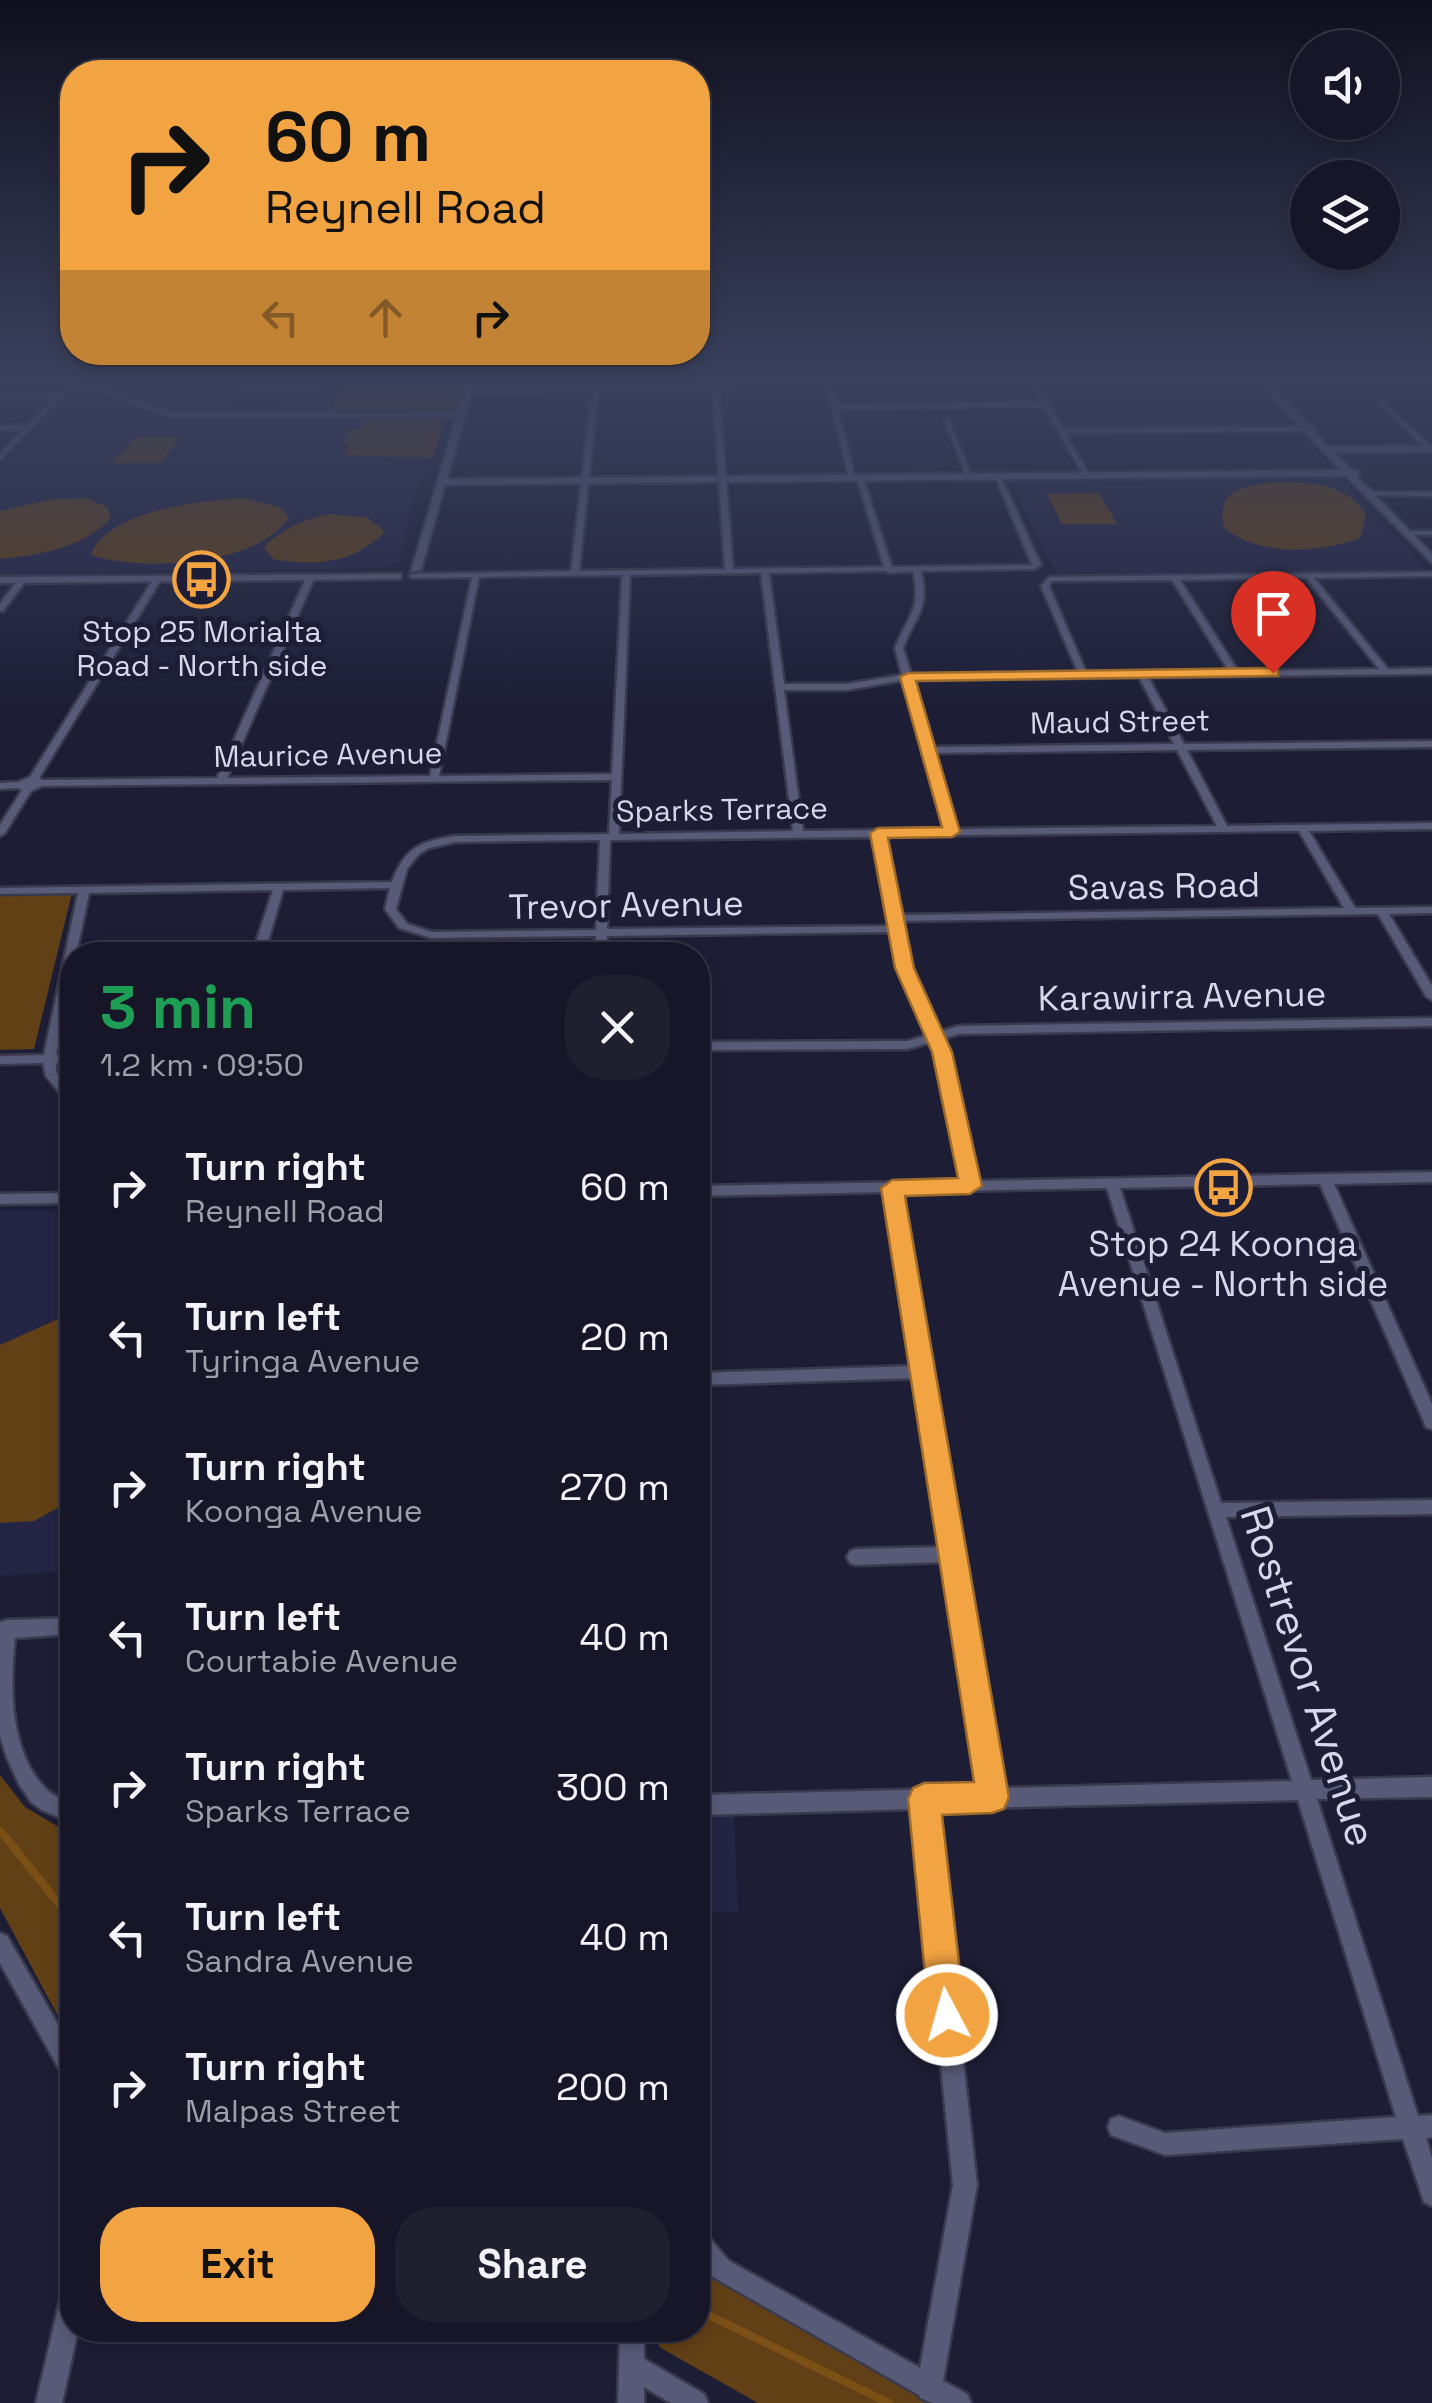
<!DOCTYPE html>
<meta charset="utf-8">
<style>
:root{--surface:#161628;--page:#1f1f30;--text:#f1f3f6;--muted:#9e9fa8;--line:#353545;--accent:#f3a442}
body{margin:0;font-family:"Space Grotesk",sans-serif;background:var(--page);color:var(--text);height:100vh;display:flex;flex-direction:column;font-size:38px;white-space:nowrap}
*{box-sizing:border-box;margin:0}
p{font-size:32px;color:var(--muted)}
.icon{flex:none;width:55px;height:55px;fill:none;stroke:currentColor;stroke-width:2;stroke-linecap:round;stroke-linejoin:round}
.map{position:relative;flex:1;overflow:hidden}
.side{position:absolute;left:60px;top:942px;width:650px;height:1400px;display:flex;flex-direction:column;background:var(--surface);border-radius:40px;box-shadow:0 5px 15px #0003,0 0 0 2px var(--line)}
.side>*{flex:none}
.banner{position:absolute;left:60px;top:60px;width:650px;height:305px;border-radius:40px;box-shadow:0 5px 15px #0003,0 0 0 2px var(--line);background:#f3a442;color:#111;overflow:hidden}
.fabs{position:absolute;left:1290px;top:30px;display:grid;gap:20px}
.fabs a{display:grid;place-items:center;width:110px;height:110px;border-radius:50%;background:var(--surface);box-shadow:0 5px 15px #0003,0 0 0 2px var(--line);font-size:50px}
.pin{position:absolute;display:grid;place-items:center;width:85px;height:85px;color:#fff;margin:-102px -42px;border-radius:50% 50% 50% 0;rotate:-45deg;box-shadow:0 0 10px #0007}
.pin .icon{rotate:45deg}
.me{position:absolute;width:110px;margin:-55px;rotate:354deg;stroke-linejoin:round;filter:drop-shadow(0 0 8px #0008)}
.turn{display:flex;align-items:center;gap:35px;height:210px;padding:0 40px;font-size:45px}
.turn .icon{width:130px;height:130px;stroke-width:2.5}
.turn b{display:block;font-size:70px;line-height:85px}
.lanes{display:flex;align-items:center;height:95px;padding:0 40px;background:#0003;justify-content:center;gap:50px;direction:ltr}
.lanes .off{opacity:.35}
.round{display:grid;place-items:center;flex:none;width:105px;height:105px;border-radius:40px;background:var(--page)}
.summary{display:flex;align-items:center;justify-content:space-between;height:170px;padding:0 40px}
h1{font-size:60px;font-weight:700;line-height:75px;color:#1e9e55}
.cta{display:flex;gap:20px;margin-top:auto;padding:20px 40px}
.cta a{flex:1;height:115px;border-radius:40px;background:var(--accent);color:#111;font-size:40px;font-weight:700;line-height:115px;text-align:center}
.cta a+a{background:var(--page);color:var(--text)}
ul{padding:0;list-style:none}
li{display:flex;align-items:center;gap:30px;height:150px;padding:0 40px}
li div{flex:1}
li b{display:block;font-size:38px}
li em{font-style:normal}
.map>svg:first-child{display:block}
.built{fill:#242544}
.green{fill:#624016}
.lines{fill:none;stroke-linecap:round;stroke-linejoin:round}
.stream-far2{stroke:#7b5017;stroke-width:2.5}
.stream-far1{stroke:#7b5017;stroke-width:6}
.stream{stroke:#7b5017;stroke-width:8}
.street-casing{stroke:#3a394e;stroke-width:5}
.secondary-casing{stroke:#3a394e;stroke-width:5}
.street{fill:#585b78;fill-rule:evenodd}
.secondary{fill:#585b78;fill-rule:evenodd}
.route{fill:#f3a442;stroke:#9e6b2b;stroke-width:2.5}
.labels{text-anchor:middle;stroke-width:10;stroke-linejoin:round;paint-order:stroke}
.far-poi-label{font-size:30px;fill:#d7d9ea;stroke:#1d1e36}
.far-street-label{font-size:30px;fill:#d7d9ea;stroke:#1d1e36}
.street-label{font-size:35px;fill:#d7d9ea;stroke:#1d1e36}
.poi-label{font-size:35px;fill:#d7d9ea;stroke:#1d1e36}
.near-street-label{font-size:42px;fill:#d7d9ea;stroke:#1d1e36}
</style>
<div class="map">
<svg width="1432" height="2403" viewBox="0 0 1432 2403">
<rect width="100%" height="100%" fill="#1d1e36"/>
<!-- built -->
<g class="built">
<path d="M77,387L147,415L286,419L450,416L413,502L399,561L385,568L0,574V466Z"/>
<path d="M237,391L224,413L170,412L135,398L152,393Z"/>
<path d="M285,394H336L327,412H274Z"/>
<path d="M1341,478L1427,570L1056,574L1012,481Z"/>
<path d="M0,1211H72V1570L0,1576Z"/>
<path d="M734,1813L738,1912L698,1913V1814Z"/>
</g>
<!-- green -->
<g class="green">
<path d="M347,377H469L458,410L329,412Z"/>
<path d="M365,418H442L439,427H444L432,458L344,455L349,445L342,444L349,429H360Z"/>
<path d="M135,437H181L160,463H112Z"/>
<path d="M1274,482C1307,482 1350,483 1366,516L1360,538C1318,553 1261,557 1224,528C1216,489 1241,487 1274,482Z"/>
<path d="M1099,493L1117,524H1062L1047,494Z"/>
<path d="M85,498L107,507L111,518C83,548 40,555 0,559V511L53,499Z"/>
<path d="M242,498L279,507L289,517C258,566 142,572 91,555C107,510 200,501 242,498Z"/>
<path d="M329,514L366,517L385,531C355,563 315,567 273,559L264,547C282,528 304,520 329,514Z"/>
<path d="M72,893L34,1049L0,1050V895Z"/>
<path d="M72,1313V1500L34,1521L0,1523V1345Z"/>
<path d="M0,1775L25,1807L72,1835V2042L0,1908Z"/>
<path d="M698,2254L718,2275L945,2403H758L659,2347V2330H698Z"/>
</g>
<g class="lines">
<!-- stream-far2 -->
<path class="stream-far2" d="M257,377L262,383"/>
<!-- stream-far1 -->
<path class="stream-far1" d="M0,1830L5,1836"/>
<!-- stream -->
<g class="stream">
<path d="M3,1834L72,1920"/>
<path d="M698,2310L889,2403"/>
</g>
<defs>
<g id="street">
<path d="M64,377L82,380L170,413H460L463,415L460,417H169L80,384L61,398L0,460V454L24,429L0,430V426L28,425L54,399H0V395H58L75,382Z"/>
<path d="M206,377H217L248,386H317L322,377H328L319,390H248Z"/>
<path d="M650,377H656L658,389L716,388L757,377H768L719,391L733,569L884,567L857,478L860,476L863,478L892,567L1032,565L995,476L1000,475L1041,565L1034,569L921,571C930,609 916,615 903,648L911,674L1078,672L1041,586L1049,577L1432,572V576L1314,578L1388,669L1432,668V674L1148,677L1184,744L1432,741V747L1187,750L1227,826L1432,823V829L1309,831L1355,908L1432,907V913L1389,914L1432,986V1000L1426,996L1378,914L901,921L911,969L939,1032L958,1026L1432,1018V1026L959,1034L942,1039L948,1052L976,1181L1432,1172V1182L1334,1184L1432,1404V1429L1426,1427L1424,1422L1320,1184L1120,1188L1221,1503L1432,1500V1514L1226,1517L1311,1780L1432,1777V1797L1317,1799L1418,2116L1432,2115V2137L1426,2138L1432,2158V2206L1424,2202L1403,2139L1165,2155L1111,2135L1108,2127L1111,2119L1119,2116L1165,2133L1396,2117L1298,1800L935,1809L977,2185L943,2381L967,2394L971,2403H933L920,2398L919,2395L713,2277L698,2260V2230L706,2234L729,2261L920,2368L953,2185L915,1809L698,1815V1795L982,1788L945,1562L856,1565L850,1563L847,1557L850,1551L856,1549L943,1547L916,1378L698,1385V1373L914,1366L886,1192L698,1196V1186L962,1181L936,1052L931,1042L908,1049L698,1050V1042L908,1041L928,1035L899,969L892,932L607,936V955H595L596,936L431,938L399,928L385,909L390,888L283,890L264,955H252L273,890L89,893L76,955H72V973L56,1055H72V1063H56V1072L72,1091V1103L67,1102L46,1076L43,1063L0,1064V1056L44,1055L78,893L0,894V888L392,882C405,847 421,841 456,836L609,834L612,780L42,786L31,791L5,833L0,836V825L22,790L18,788L0,789V783L18,782L30,777L154,578L158,576L162,578L39,778L42,780L217,778L307,576L311,574L315,576L227,778L430,776L472,577L413,578L409,576L413,574L571,571L592,393L467,394L464,392L467,390L652,389ZM713,392L725,569L579,571L598,393ZM885,571L889,573L913,571C922,609 908,615 895,648L902,675L847,684H784L769,573ZM761,573L793,831L619,834L630,575ZM622,575L612,774L439,776L479,577ZM1306,578L1379,669L1238,671L1180,580ZM1172,580L1229,671L1086,672L1049,586L1052,581ZM1139,677L1174,744L932,747L912,680ZM904,680L946,829L803,831L784,690H847ZM1177,750L1217,826L956,829L934,753ZM1299,831L1344,908L900,915L884,836ZM874,837L891,926L607,929L610,840ZM600,840L596,930L432,932L407,924L396,909L407,869L419,854L429,848L456,842ZM1107,1188L1292,1781L1001,1788L900,1192Z"/>
<path d="M824,377H830L837,405L1042,403L1027,377H1033L1063,429L1313,427L1316,429L1313,431L1065,433L1090,476L1087,478L1084,476L1044,407L838,409L855,478L852,480L849,478Z"/>
<path d="M1432,379V383L1262,385L1259,383L1262,381Z"/>
<path d="M1381,401L1432,447V450H1428L1379,404Z"/>
<path d="M944,419L949,420L972,478L967,477Z"/>
<path d="M1368,492H1432V496L1366,495Z"/>
<path d="M1413,531H1432V535H1410L1409,533Z"/>
<path d="M20,577L27,579L3,611H0V604Z"/>
<path d="M72,1193V1203L0,1204V1194Z"/>
<path d="M72,1618V1634L15,1638C10,1686 9,1750 45,1788C52,1796 63,1799 72,1803V1823L42,1810L31,1802L19,1784L7,1758L0,1736V1622L7,1620Z"/>
<path d="M0,1933L7,1936L72,2049V2075L58,2067L0,1963Z"/>
<path d="M72,2288V2330H78L62,2403H36L60,2300L63,2291Z"/>
<path d="M620,2330H644V2359L704,2394L708,2403H671L644,2387V2403H618Z"/>
</g>
<g id="secondary">
<path d="M468,377H476L447,479L1341,470L1253,377H1262L1329,447L1432,446V452L1335,453L1352,470L1359,471L1357,476L1432,554V563L1346,476L445,485L421,570L411,572Z"/>
<path d="M401,574V578L397,579L0,583V577Z"/>
</g>
</defs>
<!-- street casing -->
<use href="#street" class="street-casing"/>
<!-- secondary casing -->
<use href="#secondary" class="secondary-casing"/>
<!-- street -->
<use href="#street" class="street"/>
<!-- secondary -->
<use href="#secondary" class="secondary"/>
</g>
<!-- sky -->
<linearGradient id="sky" x2="0" y2="1"><stop stop-color="#10101e"/><stop offset="0.53" stop-color="#3a415d"/><stop offset="1" stop-color="#3a415d" stop-opacity="0"/></linearGradient>
<rect width="1432" height="714" fill="url(#sky)"/>
<!-- route -->
<path class="route" d="M1273,668L1278,670V676L916,681L960,832L952,837L888,838L914,968L952,1052L982,1186L970,1194L905,1196L1009,1797L1004,1809L992,1813L942,1815L965,2015L960,2028L947,2033L935,2028L929,2015L908,1799L913,1788L924,1783L974,1782L881,1188L892,1180L958,1178L932,1052L895,968L870,833L878,828L942,827L900,677L908,673Z"/>
<!-- icons -->
<defs>
<symbol id="bus-ring" viewBox="-11 -11 22 22"><circle r="9.5" fill="#1d1e36" stroke="#f3a442" stroke-width="1.5"/><path d="M-5-6H5V4H4V6H2V4H-2V6H-4V4H-5ZM-3.5-4V0h7V-4ZM-3.5 1.2v1.5H-2V1.2ZM2 1.2v1.5H3.5V1.2Z" fill="#f3a442"/></symbol>
</defs>
<g fill-rule="evenodd">
<use href="#bus-ring" x="170" y="548" width="63" height="63"/>
<use href="#bus-ring" x="1192" y="1156" width="63" height="63"/>
</g>
<g class="labels">
<!-- far-poi labels -->
<g class="far-poi-label">
<text x="202" y="642">Stop 25 Morialta<tspan x="202" dy="34">Road - North side</tspan></text>
</g>
<!-- far-street labels -->
<g class="far-street-label">
<text transform="translate(1120 722) rotate(-1)" y="10">Maud Street</text>
<text transform="translate(328 755) rotate(-1)" y="10">Maurice Avenue</text>
<text transform="translate(722 810) rotate(-1)" y="10">Sparks Terrace</text>
</g>
<!-- street labels -->
<g class="street-label">
<text transform="translate(1164 886) rotate(-1)" y="12">Savas Road</text>
<text transform="translate(626 905) rotate(-1)" y="12">Trevor Avenue</text>
<text transform="translate(1182 996) rotate(-1)" y="12">Karawirra Avenue</text>
</g>
<!-- poi labels -->
<g class="poi-label">
<text x="1223" y="1256">Stop 24 Koonga<tspan x="1223" dy="40">Avenue - North side</tspan></text>
</g>
<!-- near-street labels -->
<g class="near-street-label">
<text transform="translate(1309 1676) rotate(72)" y="15">Rostrevor Avenue</text>
</g>
</g>
</svg>
<div class="fabs">
<a><svg class="icon" aria-label="sound" viewBox="0 0 24 24"><path d="M4 9h4l5-4v14l-5-4H4zM17 9q2 3 0 6"/></svg></a>
<a><svg class="icon" aria-label="layers" viewBox="0 0 24 24"><path d="M12 4l9 5-9 5-9-5zM3 14l9 5 9-5"/></svg></a>
</div>
<div class="pin" style="left:1273px;top:673px;background:#d93025"><svg class="icon" aria-label="arrive" viewBox="0 0 24 24"><path d="M6 21V4h12l-3 4 3 4H6"/></svg></div>
<svg class="me" style="left:947px;top:2015px" viewBox="-20 -20 40 40"><circle r="17" fill="#f3a442" stroke="#fff" stroke-width="3"/><path d="M0-11L8 9 0 5-8 9z" fill="#fff"/></svg>
<div class="banner">
<div class="turn"><svg class="icon" aria-label="right" viewBox="0 0 24 24"><path d="M7 20v-9h11M14 6l5 5-5 5"/></svg><div><b>60 m</b>Reynell Road</div></div>
<div class="lanes"><svg class="icon off" aria-label="left" viewBox="0 0 24 24"><path d="M17 20v-9H6M10 6l-5 5 5 5"/></svg><svg class="icon off" aria-label="ahead" viewBox="0 0 24 24"><path d="M12 20V5M6 11l6-6 6 6"/></svg><svg class="icon" aria-label="right" viewBox="0 0 24 24"><path d="M7 20v-9h11M14 6l5 5-5 5"/></svg></div>
</div>
<section class="side">
<div class="summary"><div><h1>3 min</h1><p>1.2 km · 09:50</p></div><a class="round"><svg class="icon" aria-label="close" viewBox="0 0 24 24"><path d="M6 6l12 12M18 6L6 18"/></svg></a></div>
<ul>
<li><svg class="icon" aria-label="right" viewBox="0 0 24 24"><path d="M7 20v-9h11M14 6l5 5-5 5"/></svg><div><b>Turn right</b><p>Reynell Road</p></div><em>60 m</em></li>
<li><svg class="icon" aria-label="left" viewBox="0 0 24 24"><path d="M17 20v-9H6M10 6l-5 5 5 5"/></svg><div><b>Turn left</b><p>Tyringa Avenue</p></div><em>20 m</em></li>
<li><svg class="icon" aria-label="right" viewBox="0 0 24 24"><path d="M7 20v-9h11M14 6l5 5-5 5"/></svg><div><b>Turn right</b><p>Koonga Avenue</p></div><em>270 m</em></li>
<li><svg class="icon" aria-label="left" viewBox="0 0 24 24"><path d="M17 20v-9H6M10 6l-5 5 5 5"/></svg><div><b>Turn left</b><p>Courtabie Avenue</p></div><em>40 m</em></li>
<li><svg class="icon" aria-label="right" viewBox="0 0 24 24"><path d="M7 20v-9h11M14 6l5 5-5 5"/></svg><div><b>Turn right</b><p>Sparks Terrace</p></div><em>300 m</em></li>
<li><svg class="icon" aria-label="left" viewBox="0 0 24 24"><path d="M17 20v-9H6M10 6l-5 5 5 5"/></svg><div><b>Turn left</b><p>Sandra Avenue</p></div><em>40 m</em></li>
<li><svg class="icon" aria-label="right" viewBox="0 0 24 24"><path d="M7 20v-9h11M14 6l5 5-5 5"/></svg><div><b>Turn right</b><p>Malpas Street</p></div><em>200 m</em></li>
</ul>
<div class="cta"><a>Exit</a><a>Share</a></div>
</section>
</div>
